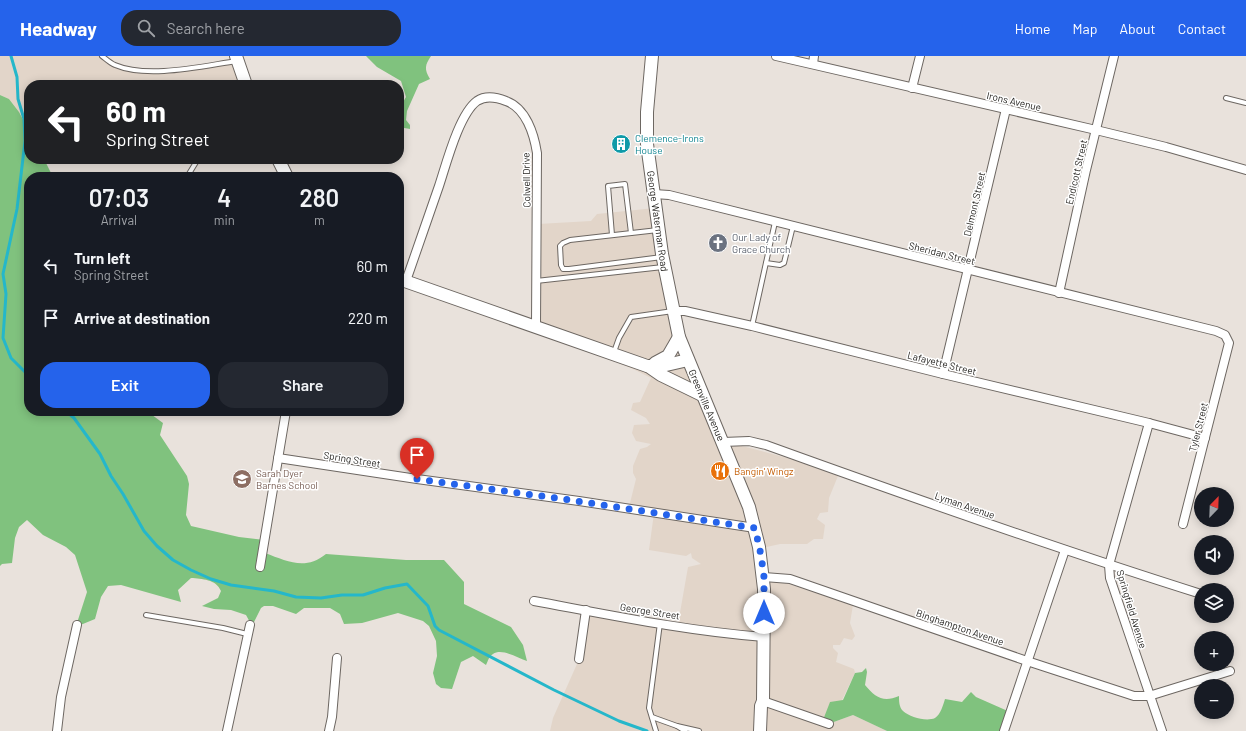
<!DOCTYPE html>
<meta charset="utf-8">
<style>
:root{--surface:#171b24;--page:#242831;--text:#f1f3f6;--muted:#9ea1a6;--accent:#2563eb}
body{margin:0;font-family:Barlow,sans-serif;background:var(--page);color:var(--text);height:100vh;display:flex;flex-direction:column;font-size:15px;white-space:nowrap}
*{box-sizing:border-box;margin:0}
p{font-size:13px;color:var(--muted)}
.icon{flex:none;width:22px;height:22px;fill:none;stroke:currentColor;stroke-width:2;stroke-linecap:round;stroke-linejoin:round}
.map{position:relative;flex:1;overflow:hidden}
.panel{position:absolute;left:24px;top:116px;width:380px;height:244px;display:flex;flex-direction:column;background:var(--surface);border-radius:16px;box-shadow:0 2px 10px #0003}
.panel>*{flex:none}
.guide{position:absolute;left:24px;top:24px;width:380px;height:84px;border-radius:16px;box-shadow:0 2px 10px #0003;background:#202124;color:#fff;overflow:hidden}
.needle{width:26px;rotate:23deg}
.fabs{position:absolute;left:1194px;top:431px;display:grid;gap:8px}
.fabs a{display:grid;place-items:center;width:40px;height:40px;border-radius:50%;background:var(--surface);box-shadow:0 2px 10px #0003;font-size:20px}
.pin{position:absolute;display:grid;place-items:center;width:34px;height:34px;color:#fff;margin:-41px -17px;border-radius:50% 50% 50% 0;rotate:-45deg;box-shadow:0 0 4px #0007}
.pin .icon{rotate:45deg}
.me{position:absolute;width:44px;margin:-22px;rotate:0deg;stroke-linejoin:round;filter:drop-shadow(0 0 3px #0008)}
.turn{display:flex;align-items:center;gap:14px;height:84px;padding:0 16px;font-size:18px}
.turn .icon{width:52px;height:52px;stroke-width:2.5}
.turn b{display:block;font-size:28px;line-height:34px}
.eta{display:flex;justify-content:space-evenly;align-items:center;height:68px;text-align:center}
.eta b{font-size:24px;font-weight:600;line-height:28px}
.cta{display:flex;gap:8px;margin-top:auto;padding:8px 16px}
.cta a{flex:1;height:46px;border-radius:16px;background:var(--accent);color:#fff;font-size:16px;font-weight:600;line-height:46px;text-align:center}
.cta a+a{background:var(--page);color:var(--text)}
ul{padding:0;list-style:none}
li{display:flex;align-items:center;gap:12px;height:52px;padding:0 16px}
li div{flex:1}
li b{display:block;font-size:15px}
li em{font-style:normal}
header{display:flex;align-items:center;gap:24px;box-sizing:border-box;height:56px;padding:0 20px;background:var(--accent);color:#fff}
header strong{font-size:19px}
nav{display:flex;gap:22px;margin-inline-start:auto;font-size:14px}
.search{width:280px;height:36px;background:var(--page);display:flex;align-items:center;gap:10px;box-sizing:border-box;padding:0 14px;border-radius:16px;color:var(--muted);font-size:15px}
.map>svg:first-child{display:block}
.built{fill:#e2d5c9}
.forest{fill:#80c27e}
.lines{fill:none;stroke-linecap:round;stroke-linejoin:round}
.stream{stroke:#25b7ca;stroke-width:3}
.lane-casing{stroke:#6d6762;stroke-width:6}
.street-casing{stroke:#6d6762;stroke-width:10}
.secondary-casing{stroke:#6d6762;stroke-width:14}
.lane{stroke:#fff;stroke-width:4}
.street{stroke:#fff;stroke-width:8}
.secondary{stroke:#fff;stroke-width:12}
.route{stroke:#2563eb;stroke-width:7;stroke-dasharray:0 12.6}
.labels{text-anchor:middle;stroke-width:3;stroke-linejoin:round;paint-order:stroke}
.street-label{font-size:10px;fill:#262421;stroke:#fff}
.culture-label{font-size:10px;fill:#0d838f;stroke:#fff;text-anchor:start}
.worship-label{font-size:10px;fill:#5b616d;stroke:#fff;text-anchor:start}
.food-label{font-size:10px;fill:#c56008;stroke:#fff;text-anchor:start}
.education-label{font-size:10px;fill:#785e54;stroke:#fff;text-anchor:start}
</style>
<header>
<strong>Headway</strong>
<div class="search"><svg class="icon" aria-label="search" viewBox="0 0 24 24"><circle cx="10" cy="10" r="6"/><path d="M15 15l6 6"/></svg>Search here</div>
<nav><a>Home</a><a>Map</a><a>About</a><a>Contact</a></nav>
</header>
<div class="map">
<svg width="1246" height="675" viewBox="0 0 1246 675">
<rect width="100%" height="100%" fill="#e9e2dc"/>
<!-- built -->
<g class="built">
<path d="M0,0H103L113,7L134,13L163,14L236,4L247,29H29V75L19,56L9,43L0,39Z"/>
<path d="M655,152L667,237L723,385L795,404L838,420L829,442L828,456L820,457L817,463L825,469L823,483H814L807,488H780L762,492L767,521L853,549L850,567L855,580L852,584L844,582L840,589H833V592L838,597L836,606L854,613L855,617L831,667L853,659L887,675H550L553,662L577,608L586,557L678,568L688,511L701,508L692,502L691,497L686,500L649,494L654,457L629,451L636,423L633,417V410L640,393L647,391L651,388L636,385L632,377L634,369L650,368L646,362L631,354L633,347L640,346L651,322L631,312L536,275L538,168L591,165L597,158Z"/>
</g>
<!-- forest -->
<g class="forest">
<path d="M366,0H431C425,9 424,13 430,23L419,28L407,55L406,64L410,69V73L399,71V53L406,41L401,25L377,11Z"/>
<path d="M0,39L9,43L19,56L29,75V103H44L52,119L59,121H29V355H134L148,356L163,367L160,379L187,420L189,428L186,459L191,470L239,481L264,484L265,497C287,505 305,515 326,498L406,504H444L464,526V548L511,571L523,589L527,605C518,602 502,592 493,598C489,600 488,605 486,609L473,600L461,606L452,633L441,632L436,628L433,617L437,600L436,585L429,570L423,565L398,557L362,567L344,568L340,558L330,552H304L296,558L273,550H264L261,552L252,570L246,559L231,554L214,553L202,550L218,542L221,535C216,523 202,523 191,522L178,534L181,546L121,529L108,530L101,541L95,563L78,570L77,567L87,536L75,499L66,491L43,479L27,464L19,471L15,482L12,507L2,508L0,510Z"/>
<path d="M866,612L867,616L865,629C875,641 883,647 899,640C899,645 899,651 903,655C910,661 926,666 935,662C941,658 943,649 945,643L962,646L971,636L976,641L1010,656L1004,675H887L853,659L831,667L823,664L830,646L843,644L855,617L862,616Z"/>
</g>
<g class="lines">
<!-- stream -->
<g class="stream">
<path d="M11,0L17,21L18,43L24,63L25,85L17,153L3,218L6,238L3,282L11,302L29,320"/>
<path d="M66,355L74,362L100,398L111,420L123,438L144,475L157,490L173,504L191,514L211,523L231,529L274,535L296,541L321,542L342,539H363L385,532L407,528L428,550L435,570L439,574L554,634L619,665L647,675"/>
</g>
<defs>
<g id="lane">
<path d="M102,0C106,3 110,7 115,9C148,23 202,10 237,5"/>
<path d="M1226,42L1246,47"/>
<path d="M187,121L198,103"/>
<path d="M658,174L570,184L563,187L560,190L561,209L563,213H569L662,201"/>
<path d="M612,179L608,130L625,128L631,177"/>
<path d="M766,207L780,209L784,207L793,170"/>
<path d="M536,225L663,211"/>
<path d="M752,270L775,166"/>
<path d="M614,296L619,282L631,261L673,255"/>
<path d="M146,559L223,572L247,578"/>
<path d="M652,661L677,670"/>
<path d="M656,675L649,652L660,567"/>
<path d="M685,675L677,670L699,675"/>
</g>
<g id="street">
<path d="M776,0L1096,74L1166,91L1246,114"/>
<path d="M813,8L814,0"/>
<path d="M912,32L920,0"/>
<path d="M654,138L669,139L1216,275L1225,279L1229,287L1183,468"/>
<path d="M406,225C417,193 428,162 439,130C446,109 459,58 477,45C486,39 496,41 506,45C526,52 534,78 537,97L536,270"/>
<path d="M1059,237L1086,114L1114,0"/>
<path d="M673,255H685L752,270L943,318L1149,367L1205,382"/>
<path d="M943,318L1006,53"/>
<path d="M1149,367L1109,509L1110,522L1162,675"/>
<path d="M723,386L749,385L766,389C910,441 1055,492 1201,538"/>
<path d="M278,402L417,423L579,445L755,472"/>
<path d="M260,511L286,355"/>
<path d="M764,521L790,523L1027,605L1134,640H1149L1230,615"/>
<path d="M534,545C610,559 686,575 764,581"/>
<path d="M579,603L586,554"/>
<path d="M763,645L829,668"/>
<path d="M57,675L61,641L77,569"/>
<path d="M227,675L250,569"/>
<path d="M329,675L332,661L337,602"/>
<path d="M1004,675L1065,494"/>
</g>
<g id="secondary">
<path d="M236,0L246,29"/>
<path d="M652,0L647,56V88L662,198L679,281L749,451L759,491L764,533L763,645L761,650L760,675"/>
<path d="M278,103L287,121"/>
<path d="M399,223L647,310H662L688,304"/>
<path d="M655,307L668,300L679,281"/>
<path d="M648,310L661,319L702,339"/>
</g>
</defs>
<!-- lane casing -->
<use href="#lane" class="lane-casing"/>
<!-- street casing -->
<use href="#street" class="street-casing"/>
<!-- secondary casing -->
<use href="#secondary" class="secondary-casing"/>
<!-- lane -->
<use href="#lane" class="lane"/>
<!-- street -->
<use href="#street" class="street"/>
<!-- secondary -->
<use href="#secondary" class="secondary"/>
</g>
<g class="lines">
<!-- route -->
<path class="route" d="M417,423L563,443L755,472L761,499L764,521V557"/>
</g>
<!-- icons -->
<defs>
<symbol id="building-disc" viewBox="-11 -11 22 22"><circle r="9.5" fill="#0f9aa8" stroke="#fff"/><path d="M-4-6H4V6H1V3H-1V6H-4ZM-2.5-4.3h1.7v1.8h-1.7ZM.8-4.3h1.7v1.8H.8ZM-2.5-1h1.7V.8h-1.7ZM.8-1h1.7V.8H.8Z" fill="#fff"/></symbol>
<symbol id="church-disc" viewBox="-11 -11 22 22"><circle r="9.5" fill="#6b7280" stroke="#fff"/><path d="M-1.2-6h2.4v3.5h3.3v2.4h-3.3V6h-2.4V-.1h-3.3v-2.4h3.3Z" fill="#fff"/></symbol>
<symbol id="restaurant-disc" viewBox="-11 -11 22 22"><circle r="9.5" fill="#e8710a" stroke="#fff"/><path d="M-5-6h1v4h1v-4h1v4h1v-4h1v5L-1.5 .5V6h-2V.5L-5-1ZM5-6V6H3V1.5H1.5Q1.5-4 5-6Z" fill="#fff"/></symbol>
<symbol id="school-disc" viewBox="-11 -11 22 22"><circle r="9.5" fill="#8d6e63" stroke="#fff"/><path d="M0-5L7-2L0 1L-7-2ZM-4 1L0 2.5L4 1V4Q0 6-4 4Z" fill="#fff"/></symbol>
</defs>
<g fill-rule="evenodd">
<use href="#building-disc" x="610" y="77" width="22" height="22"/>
<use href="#church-disc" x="707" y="176" width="22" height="22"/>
<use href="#restaurant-disc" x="709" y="404" width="22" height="22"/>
<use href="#school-disc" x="231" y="412" width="22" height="22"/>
</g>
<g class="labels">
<!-- street labels -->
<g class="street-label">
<text transform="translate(1014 45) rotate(13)" y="4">Irons Avenue</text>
<text transform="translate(1076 116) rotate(-77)" y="4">Endicott Street</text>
<text transform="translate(526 124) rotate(-91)" y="4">Colwell Drive</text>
<text transform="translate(974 148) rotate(-77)" y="4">Delmont Street</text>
<text transform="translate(658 165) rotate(82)" y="4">George Waterman Road</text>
<text transform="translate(942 197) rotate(14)" y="4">Sheridan Street</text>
<text transform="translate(942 307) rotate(14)" y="4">Lafayette Street</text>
<text transform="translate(707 349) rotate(67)" y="4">Greenville Avenue</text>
<text transform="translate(1198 371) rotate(-76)" y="4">Tyler Street</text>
<text transform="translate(352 403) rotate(9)" y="4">Spring Street</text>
<text transform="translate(965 449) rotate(19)" y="4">Lyman Avenue</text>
<text transform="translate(1132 553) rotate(73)" y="4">Springfield Avenue</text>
<text transform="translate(650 555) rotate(9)" y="4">George Street</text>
<text transform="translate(960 571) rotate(19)" y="4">Binghampton Avenue</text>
</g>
<!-- culture labels -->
<g class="culture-label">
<text x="635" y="86">Clemence-Irons<tspan x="635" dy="12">House</tspan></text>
</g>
<!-- worship labels -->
<g class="worship-label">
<text x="732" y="185">Our Lady of<tspan x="732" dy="12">Grace Church</tspan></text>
</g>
<!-- food labels -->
<g class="food-label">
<text x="734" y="419">Bangin' Wingz</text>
</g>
<!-- education labels -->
<g class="education-label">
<text x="256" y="421">Sarah Dyer<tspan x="256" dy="12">Barnes School</tspan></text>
</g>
</g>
</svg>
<div class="fabs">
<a><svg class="needle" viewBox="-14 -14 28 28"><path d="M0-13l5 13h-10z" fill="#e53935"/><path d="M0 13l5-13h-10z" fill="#9ea1a6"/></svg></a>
<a><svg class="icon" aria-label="sound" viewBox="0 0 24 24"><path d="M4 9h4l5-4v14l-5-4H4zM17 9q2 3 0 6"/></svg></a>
<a><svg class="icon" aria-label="layers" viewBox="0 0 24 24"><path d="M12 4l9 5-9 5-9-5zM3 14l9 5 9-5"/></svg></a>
<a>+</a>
<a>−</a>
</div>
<div class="pin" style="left:417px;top:423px;background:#d93025"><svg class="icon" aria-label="arrive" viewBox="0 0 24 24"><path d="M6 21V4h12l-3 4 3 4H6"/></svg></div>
<svg class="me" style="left:764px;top:557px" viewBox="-20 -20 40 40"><circle r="19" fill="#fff"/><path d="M0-13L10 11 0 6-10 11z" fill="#2563eb"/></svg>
<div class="guide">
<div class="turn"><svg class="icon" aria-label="left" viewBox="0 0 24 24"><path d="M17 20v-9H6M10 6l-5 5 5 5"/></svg><div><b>60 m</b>Spring Street</div></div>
</div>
<section class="panel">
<div class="eta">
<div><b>07:03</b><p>Arrival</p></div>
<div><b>4</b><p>min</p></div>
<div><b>280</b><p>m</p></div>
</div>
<ul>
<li><svg class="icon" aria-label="left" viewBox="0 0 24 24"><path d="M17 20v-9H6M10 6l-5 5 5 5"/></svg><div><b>Turn left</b><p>Spring Street</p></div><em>60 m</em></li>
<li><svg class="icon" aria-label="arrive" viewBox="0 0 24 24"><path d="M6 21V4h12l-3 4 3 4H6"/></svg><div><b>Arrive at destination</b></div><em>220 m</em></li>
</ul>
<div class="cta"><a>Exit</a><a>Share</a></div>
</section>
</div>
